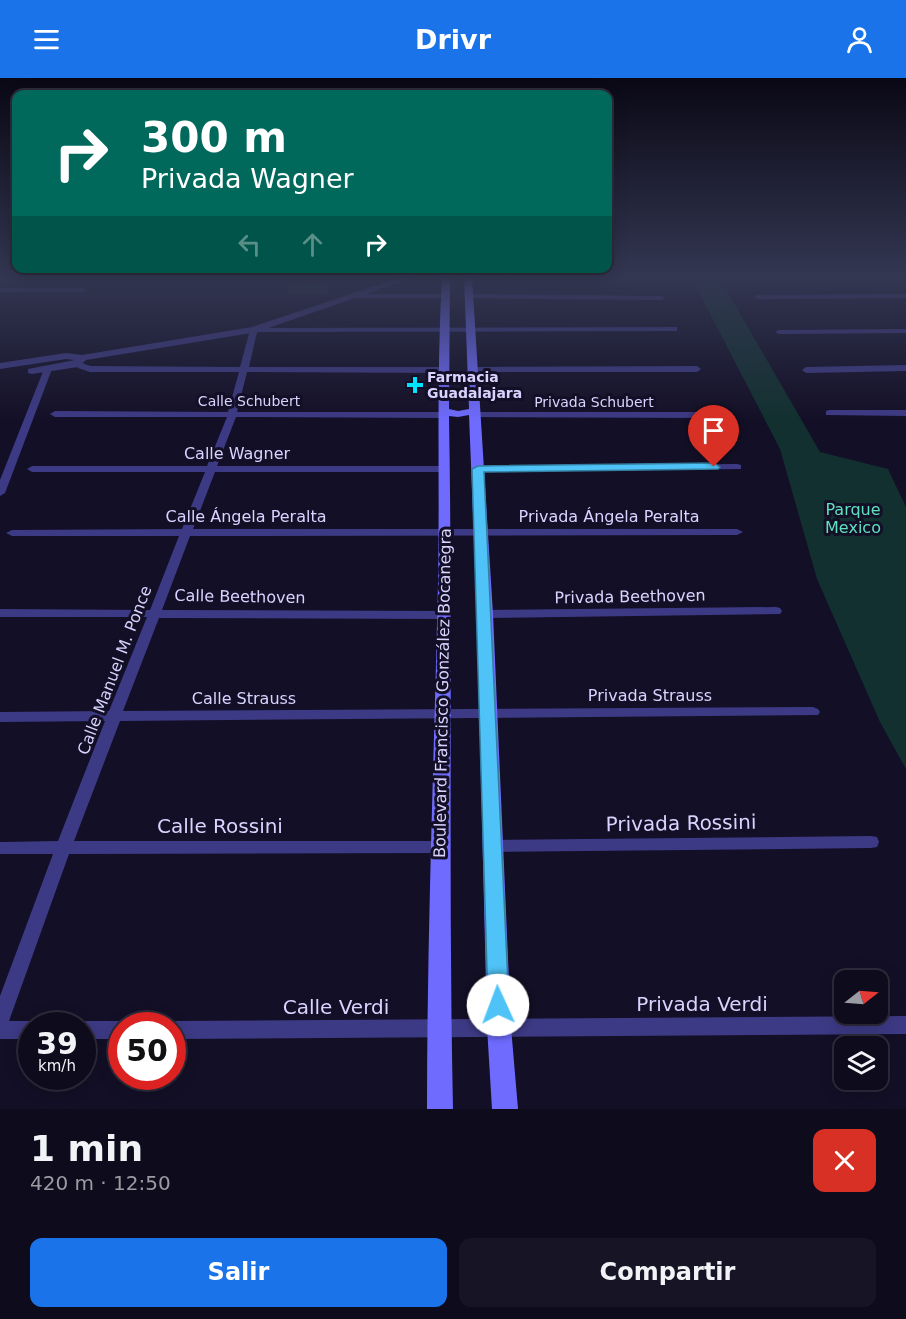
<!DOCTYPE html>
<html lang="es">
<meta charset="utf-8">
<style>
:root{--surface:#0e0b1c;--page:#171425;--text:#f1f3f6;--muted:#9b9ba3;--line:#2e2b3b;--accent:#1a73e8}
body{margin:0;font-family:"DejaVu Sans",sans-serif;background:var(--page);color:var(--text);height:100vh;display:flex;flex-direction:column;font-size:22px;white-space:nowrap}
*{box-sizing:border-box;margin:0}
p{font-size:20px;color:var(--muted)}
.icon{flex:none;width:33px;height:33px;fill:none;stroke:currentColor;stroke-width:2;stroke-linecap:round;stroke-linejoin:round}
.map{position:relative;height:1031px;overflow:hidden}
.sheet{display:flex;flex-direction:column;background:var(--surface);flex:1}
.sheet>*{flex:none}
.hud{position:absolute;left:12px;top:12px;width:600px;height:183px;border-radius:12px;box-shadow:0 3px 15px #0003,0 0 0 2px var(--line);background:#00695c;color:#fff;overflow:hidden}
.needle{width:39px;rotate:73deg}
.tools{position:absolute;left:834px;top:892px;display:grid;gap:12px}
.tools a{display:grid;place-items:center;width:54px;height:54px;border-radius:12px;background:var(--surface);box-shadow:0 3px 15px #0003,0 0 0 2px var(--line);font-size:30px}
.speed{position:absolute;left:18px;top:934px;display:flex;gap:12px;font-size:30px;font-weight:700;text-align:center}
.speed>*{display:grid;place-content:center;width:78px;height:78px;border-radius:50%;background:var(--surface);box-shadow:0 3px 15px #0003,0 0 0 2px var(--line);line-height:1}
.speed small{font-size:15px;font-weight:400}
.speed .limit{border:9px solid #d22;background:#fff;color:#111}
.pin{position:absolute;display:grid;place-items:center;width:51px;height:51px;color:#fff;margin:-62px -26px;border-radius:50% 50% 50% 0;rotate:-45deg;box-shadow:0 0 6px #0007}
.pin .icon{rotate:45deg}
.me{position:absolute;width:66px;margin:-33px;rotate:358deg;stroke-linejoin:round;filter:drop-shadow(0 0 4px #0008)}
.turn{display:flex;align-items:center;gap:21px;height:126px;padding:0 30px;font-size:27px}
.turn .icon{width:78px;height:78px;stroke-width:2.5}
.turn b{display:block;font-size:42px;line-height:51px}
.lanes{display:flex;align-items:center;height:57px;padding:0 30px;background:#0003;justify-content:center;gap:30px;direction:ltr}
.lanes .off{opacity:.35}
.round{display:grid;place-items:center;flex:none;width:63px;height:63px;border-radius:12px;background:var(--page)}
.head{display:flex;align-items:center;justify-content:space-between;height:102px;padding:0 30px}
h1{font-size:36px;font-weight:800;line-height:45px}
.primary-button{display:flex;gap:12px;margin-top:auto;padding:12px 30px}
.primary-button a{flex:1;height:69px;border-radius:12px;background:var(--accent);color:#fff;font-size:24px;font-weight:800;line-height:69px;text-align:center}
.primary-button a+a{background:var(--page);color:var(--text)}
header{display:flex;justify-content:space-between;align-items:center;height:78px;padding:0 30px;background:var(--accent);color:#fff;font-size:27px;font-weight:800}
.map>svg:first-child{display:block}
.green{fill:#12302f}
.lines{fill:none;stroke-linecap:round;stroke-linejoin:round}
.minor{fill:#3d3a85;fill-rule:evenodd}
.tertiary{fill:#3d3a85;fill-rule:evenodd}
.secondary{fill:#6f6bff;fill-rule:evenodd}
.route{fill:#4fc3f7;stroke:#337fa1;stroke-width:1.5}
.poi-dot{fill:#00e5ff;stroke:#130f26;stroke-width:2}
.labels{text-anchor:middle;stroke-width:6;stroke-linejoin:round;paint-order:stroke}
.far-poi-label{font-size:14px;font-weight:bold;fill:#d9d4ff;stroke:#130f26;text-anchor:start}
.far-street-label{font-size:14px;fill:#d9d4ff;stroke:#130f26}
.street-label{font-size:16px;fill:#d9d4ff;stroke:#130f26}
.park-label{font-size:16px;fill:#5fe0c0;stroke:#130f26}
.near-street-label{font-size:20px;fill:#d9d4ff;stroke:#130f26}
</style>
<header><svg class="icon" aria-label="menu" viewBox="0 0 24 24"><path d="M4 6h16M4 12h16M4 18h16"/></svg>Drivr<svg class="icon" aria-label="person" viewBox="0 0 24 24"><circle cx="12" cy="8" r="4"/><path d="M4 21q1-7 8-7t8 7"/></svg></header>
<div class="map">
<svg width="906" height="1031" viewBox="0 0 906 1031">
<rect width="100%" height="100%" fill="#130f26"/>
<!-- green -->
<g class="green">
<path d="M691,199H719L820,374L888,391L906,429V691L880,644L817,501L780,371Z"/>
<path d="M290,205L331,206L328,216L286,215Z"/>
</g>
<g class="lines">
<!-- minor -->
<g class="minor">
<path d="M0,210H82L86,212L82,214H0Z"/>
<path d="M348,216H445L449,218L445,220H348Z"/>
<path d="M465,216L661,218L665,220L661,222L468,220L464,218Z"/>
<path d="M906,216V220L758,221L754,219L758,217Z"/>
<path d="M677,249V253H674L257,254L249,289H444L448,292L444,295L247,294L237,334H443L448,337L443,340L236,339L217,388H443L448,391L443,394H215L193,451H737L743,454L737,457L190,458L162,532L444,533L450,537L444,541L159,540L123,633L813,629L818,631L820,634L818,637L120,643L74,763H440L446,764L448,769L446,774L440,775L69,776L9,943H32L40,948H32V961H0V918L53,776H0V764L58,763L105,643L0,644V634L109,633L147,539H0V531L150,532L179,458H12L6,455L12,452L182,451L205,394H32L27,391L32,388H207L227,339H55L50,336L55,333L228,334L239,294H90L78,290L75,285L76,283H82L84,286L91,288L240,289L250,252L254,250Z"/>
<path d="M906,251V255L779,256L775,254L779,252Z"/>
<path d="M906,287V293L806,295L802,292L806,289Z"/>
<path d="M48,288L52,291L5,415L0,418V402L44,291Z"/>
<path d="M472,289L697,288L701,291L697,294H469V290Z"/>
<path d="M829,332H906V338L826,337V333Z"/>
<path d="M474,334H713L718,337L713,340L471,339L469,337Z"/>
<path d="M737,386L741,387V391L478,394L473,391L478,388Z"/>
<path d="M776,529L780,530L782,533L780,536L485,540L479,536L485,532Z"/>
<path d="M871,758L877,759L879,764L877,769L871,770L493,774L487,773L485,768L487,763L493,762Z"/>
<path d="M906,938V956L172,961V948H164L172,943Z"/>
<path d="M82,943H122L130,948H122V961H82V948H74Z"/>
</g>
<!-- tertiary -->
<path class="tertiary" d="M402,199H415L257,254L86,282L78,289L32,296L28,295V291L75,282L66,281L0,291V285L66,275L82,277L252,249Z"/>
<!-- secondary -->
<path class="secondary" d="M442,199H450L449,331L458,333L469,331L464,199H472L493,536L511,949L518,1031H492L487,949L477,536L469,337L458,339L449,338C453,569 448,800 453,1031H427C427,856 434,681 438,506C440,403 436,302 442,199Z"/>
</g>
<!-- sky -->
<linearGradient id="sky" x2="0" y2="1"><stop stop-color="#0a0815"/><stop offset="0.58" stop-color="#333752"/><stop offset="1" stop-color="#333752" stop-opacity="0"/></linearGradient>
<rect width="906" height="343" fill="url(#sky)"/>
<!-- route -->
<path class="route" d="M714,385L720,389L718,391L484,394L509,927L506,933L498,936L491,933L488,927L472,391L478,388Z"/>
<!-- markers -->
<path class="poi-dot" d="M412 298h6v6h6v6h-6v6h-6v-6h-6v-6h6z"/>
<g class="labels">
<!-- far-poi labels -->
<g class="far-poi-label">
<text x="427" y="304">Farmacia<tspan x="427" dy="16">Guadalajara</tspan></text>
</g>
<!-- far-street labels -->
<g class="far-street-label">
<text x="249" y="328">Calle Schubert</text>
<text x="594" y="329">Privada Schubert</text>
</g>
<!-- street labels -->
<g class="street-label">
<text x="237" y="381">Calle Wagner</text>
<text x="246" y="444">Calle Ángela Peralta</text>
<text x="609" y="444">Privada Ángela Peralta</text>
<text transform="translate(240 518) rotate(1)" y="6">Calle Beethoven</text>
<text transform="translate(630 518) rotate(-1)" y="6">Privada Beethoven</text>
<text transform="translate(114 592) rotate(-69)" y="6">Calle Manuel M. Ponce</text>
<text transform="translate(442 615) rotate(-89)" y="6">Boulevard Francisco González Bocanegra</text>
<text x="650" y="623">Privada Strauss</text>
<text x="244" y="626">Calle Strauss</text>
</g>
<!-- park labels -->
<g class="park-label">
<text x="853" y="437">Parque<tspan x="853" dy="18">Mexico</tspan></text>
</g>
<!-- near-street labels -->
<g class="near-street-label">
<text transform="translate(681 745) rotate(-1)" y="7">Privada Rossini</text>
<text x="220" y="755">Calle Rossini</text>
<text x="702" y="933">Privada Verdi</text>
<text x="336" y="936">Calle Verdi</text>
</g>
</g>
</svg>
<div class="tools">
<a><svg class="needle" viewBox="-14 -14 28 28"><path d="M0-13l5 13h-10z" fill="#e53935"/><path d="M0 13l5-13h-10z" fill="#9b9ba3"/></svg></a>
<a><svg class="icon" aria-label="layers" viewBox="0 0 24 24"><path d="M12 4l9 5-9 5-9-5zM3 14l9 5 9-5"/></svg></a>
</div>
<div class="speed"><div>39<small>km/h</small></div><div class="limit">50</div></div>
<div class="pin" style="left:714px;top:389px;background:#d93025"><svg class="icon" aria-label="arrive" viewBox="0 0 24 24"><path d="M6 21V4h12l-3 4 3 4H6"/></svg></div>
<svg class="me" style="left:498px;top:927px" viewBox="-20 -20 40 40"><circle r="19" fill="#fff"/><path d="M0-13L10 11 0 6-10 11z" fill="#4fc3f7"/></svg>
<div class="hud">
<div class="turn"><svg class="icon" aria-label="right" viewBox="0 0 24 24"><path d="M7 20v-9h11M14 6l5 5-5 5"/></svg><div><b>300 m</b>Privada Wagner</div></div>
<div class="lanes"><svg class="icon off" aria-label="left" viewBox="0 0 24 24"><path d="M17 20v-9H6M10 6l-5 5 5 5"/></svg><svg class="icon off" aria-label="ahead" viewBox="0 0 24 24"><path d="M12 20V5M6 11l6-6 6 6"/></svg><svg class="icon" aria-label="right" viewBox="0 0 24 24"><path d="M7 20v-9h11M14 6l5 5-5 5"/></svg></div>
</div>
</div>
<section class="sheet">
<div class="head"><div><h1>1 min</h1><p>420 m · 12:50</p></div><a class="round" style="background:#d93025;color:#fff"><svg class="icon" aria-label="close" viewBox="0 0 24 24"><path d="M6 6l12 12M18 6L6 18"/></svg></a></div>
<div class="primary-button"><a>Salir</a><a>Compartir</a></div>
</section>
